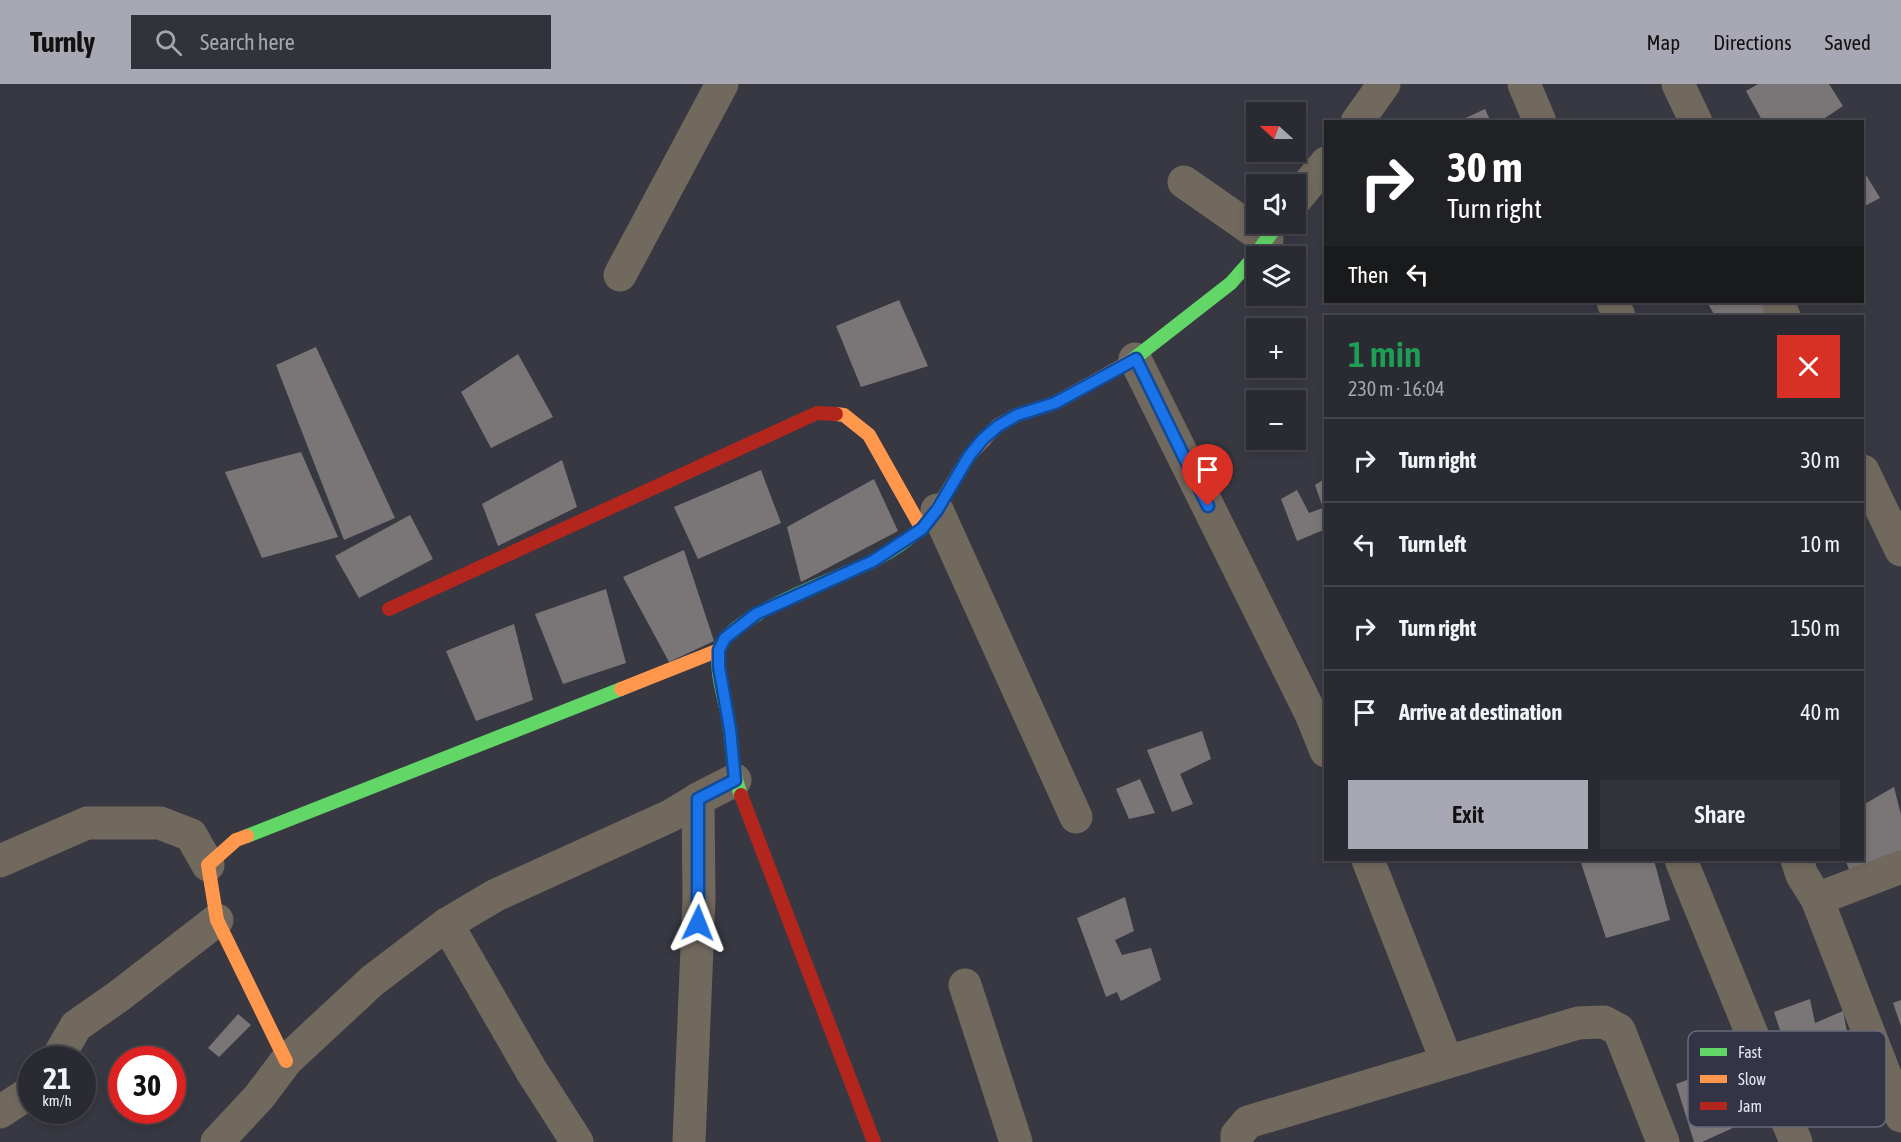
<!DOCTYPE html>
<meta charset="utf-8">
<style>
:root{--surface:#2a2a32;--page:#32323a;--text:#f1f3f6;--muted:#a5a7ac;--line:#46464d;--accent:#a7a8b3}
body{margin:0;font-family:"Asap Condensed",sans-serif;background:var(--page);color:var(--text);height:100vh;display:flex;flex-direction:column;font-size:22px;white-space:nowrap}
*{box-sizing:border-box;margin:0}
p{font-size:20px;color:var(--muted)}
.icon{flex:none;width:33px;height:33px;fill:none;stroke:currentColor;stroke-width:2;stroke-linecap:round;stroke-linejoin:round}
.map{position:relative;flex:1;overflow:hidden}
.sheet{position:absolute;left:1324px;top:231px;width:540px;height:546px;display:flex;flex-direction:column;background:var(--surface);border-radius:0px;box-shadow:0 3px 9px #0003,0 0 0 2px var(--line)}
.sheet>*{flex:none}
.guide{position:absolute;left:1324px;top:36px;width:540px;height:183px;border-radius:0px;box-shadow:0 3px 9px #0003,0 0 0 2px var(--line);background:#202124;color:#fff;overflow:hidden}
.needle{width:39px;rotate:291deg}
.fabs{position:absolute;left:1246px;top:18px;display:grid;gap:12px}
.fabs a{display:grid;place-items:center;width:60px;height:60px;border-radius:0px;background:var(--surface);box-shadow:0 3px 9px #0003,0 0 0 2px var(--line);font-size:30px}
.speed{position:absolute;left:18px;top:962px;display:flex;gap:12px;font-size:30px;font-weight:700;text-align:center}
.speed>*{display:grid;place-content:center;width:78px;height:78px;border-radius:50%;background:var(--surface);box-shadow:0 3px 9px #0003,0 0 0 2px var(--line);line-height:1}
.speed small{font-size:15px;font-weight:400}
.speed .limit{border:9px solid #d22;background:#fff;color:#111}
.pin{position:absolute;display:grid;place-items:center;width:51px;height:51px;color:#fff;margin:-62px -26px;border-radius:50% 50% 50% 0;rotate:-45deg;box-shadow:0 0 6px #0007}
.pin .icon{rotate:45deg}
.me{position:absolute;width:66px;margin:-33px;rotate:2deg;stroke-linejoin:round;filter:drop-shadow(0 0 4px #0008)}
.turn{display:flex;align-items:center;gap:21px;height:126px;padding:0 24px;font-size:27px}
.turn .icon{width:78px;height:78px;stroke-width:2.5}
.turn b{display:block;font-size:42px;line-height:51px}
.then{display:flex;align-items:center;height:57px;padding:0 24px;background:#0003;gap:12px;font-size:22px}
.round{display:grid;place-items:center;flex:none;width:63px;height:63px;border-radius:0px;background:var(--page)}
.head{display:flex;align-items:center;justify-content:space-between;height:102px;padding:0 24px}
h1{font-size:36px;font-weight:600;line-height:45px;color:#1e9e55}
.button{display:flex;gap:12px;margin-top:auto;padding:12px 24px}
.button a{flex:1;height:69px;border-radius:0px;background:var(--accent);color:#111;font-size:24px;font-weight:600;line-height:69px;text-align:center}
.button a+a{background:var(--page);color:var(--text)}
ul{padding:0;list-style:none}
li{display:flex;align-items:center;gap:18px;height:84px;padding:0 24px;border-top:2px solid var(--line)}
li div{flex:1}
li b{display:block;font-size:22px}
li em{font-style:normal}
header{display:flex;align-items:center;gap:36px;box-sizing:border-box;height:84px;padding:0 30px;background:var(--accent);color:#111}
header strong{font-size:28px}
nav{display:flex;gap:33px;margin-inline-start:auto;font-size:21px}
.search{width:420px;height:54px;background:var(--page);display:flex;align-items:center;gap:15px;box-sizing:border-box;padding:0 21px;border-radius:0px;color:var(--muted);font-size:22px}
.map>svg:first-child{display:block}
.building{fill:#7a7678}
.lines{fill:none;stroke-linecap:round;stroke-linejoin:round}
.street{stroke:#72695e;stroke-width:33}
.fast{stroke:#63d668;stroke-width:14}
.slow{stroke:#ff974d;stroke-width:14}
.jam{stroke:#b3261e;stroke-width:14}
.route-casing{stroke:#114b97;stroke-width:15}
.route{stroke:#1a73e8;stroke-width:10}
.key{fill:#333547;stroke:#686a7a;stroke-width:1.5}
.key-label{font-size:16px;fill:#e3e5f0}
</style>
<header>
<strong>Turnly</strong>
<div class="search"><svg class="icon" aria-label="search" viewBox="0 0 24 24"><circle cx="10" cy="10" r="6"/><path d="M15 15l6 6"/></svg>Search here</div>
<nav><a>Map</a><a>Directions</a><a>Saved</a></nav>
</header>
<div class="map">
<svg width="1901" height="1058" viewBox="0 0 1901 1058">
<rect width="100%" height="100%" fill="#383842"/>
<!-- building -->
<g class="building">
<path d="M1758,0H1829L1843,22L1819,38H1763L1746,7Z"/>
<path d="M1485,25L1491,38H1457Z"/>
<path d="M1863,86L1880,114L1863,123Z"/>
<path d="M899,216L928,282L861,303L836,242Z"/>
<path d="M1707,218H1772L1777,228L1762,232H1715Z"/>
<path d="M316,263L395,434L344,456L276,281Z"/>
<path d="M518,270L553,333L491,364L461,308Z"/>
<path d="M301,368L338,453L262,474L225,388Z"/>
<path d="M562,376L577,423L498,462L482,420Z"/>
<path d="M761,386L781,439L698,475L674,423Z"/>
<path d="M1326,394V445L1297,457L1281,415L1297,406L1309,429L1323,424L1315,401Z"/>
<path d="M874,395L898,447L801,498L787,443Z"/>
<path d="M410,431L433,475L359,514L335,472Z"/>
<path d="M684,466L714,557L669,578L623,493Z"/>
<path d="M606,505L626,579L563,600L535,530Z"/>
<path d="M514,540L533,616L476,637L446,567Z"/>
<path d="M1202,647L1211,675L1180,690L1193,720L1172,728L1147,666Z"/>
<path d="M1140,695L1155,729L1129,735L1116,705Z"/>
<path d="M1894,703L1901,731V773L1852,792L1845,776H1863V721Z"/>
<path d="M1580,776H1654L1670,836L1606,854Z"/>
<path d="M1125,813L1134,847L1115,856L1122,871L1151,864L1161,896L1121,917L1117,908L1106,913L1077,834Z"/>
<path d="M1810,915L1815,939L1843,927L1851,969L1794,988L1774,928Z"/>
<path d="M1901,916V942L1893,919Z"/>
<path d="M238,930L251,941L219,973L208,964Z"/>
<path d="M1726,982L1748,1037L1702,1058H1694L1676,1000Z"/>
</g>
<g class="lines">
<!-- street -->
<g class="street">
<path d="M1524,0L1540,38"/>
<path d="M1678,0L1696,38"/>
<path d="M1357,38L1384,0"/>
<path d="M1184,98L1267,156"/>
<path d="M1296,115L1326,79"/>
<path d="M620,191L722,0"/>
<path d="M1613,218L1619,232"/>
<path d="M1778,218L1784,232"/>
<path d="M1135,275L1312,632L1326,667"/>
<path d="M1863,387L1901,466"/>
<path d="M937,426L1076,733"/>
<path d="M1368,776L1447,978"/>
<path d="M1681,776L1796,1058"/>
<path d="M1797,776L1802,791L1817,815L1901,1032"/>
<path d="M0,777L87,739H160L191,751L208,781"/>
<path d="M1817,815L1901,783"/>
<path d="M447,840L531,986L577,1058"/>
<path d="M965,901L1016,1058"/>
<path d="M57,975L76,942L119,912L217,836"/>
<path d="M0,1028L32,1007"/>
<path d="M217,1058L259,1013L286,977L372,897L447,840L496,811L670,732L698,715L735,696"/>
<path d="M689,1058L699,815L698,715"/>
<path d="M1237,1058V1051L1248,1038L1578,939L1604,938L1619,946L1663,1058"/>
</g>
<!-- fast -->
<g class="fast">
<path d="M1131,277L1231,199L1253,174L1278,140"/>
<path d="M741,711C731,686 733,660 728,634C725,616 715,584 719,566C727,532 839,494 871,478C894,466 918,450 933,431"/>
<path d="M247,752L621,605"/>
</g>
<!-- slow -->
<g class="slow">
<path d="M836,330L844,331L869,351L922,445"/>
<path d="M933,431L969,372L997,342L1017,331L1055,319L1131,277"/>
<path d="M621,605L719,566"/>
<path d="M247,752L236,756L208,781L217,836L286,977"/>
</g>
<!-- jam -->
<g class="jam">
<path d="M389,525L817,329L836,330"/>
<path d="M741,711L874,1058"/>
</g>
</g>
<g class="lines">
<defs>
<path id="route" d="M698,839V715L735,696L730,645L719,583V566L725,554L756,530L873,477L922,445L937,426L969,372L983,355L998,342L1017,331L1055,319L1136,275L1208,422"/>
</defs>
<!-- route casing -->
<use href="#route" class="route-casing"/>
<!-- route -->
<use href="#route" class="route"/>
</g>
<!-- legend -->
<rect x="1688" y="947" width="198" height="96" rx="9" class="key"/>
<rect x="1700" y="964" width="27" height="8" fill="#63d668"/>
<rect x="1700" y="991" width="27" height="8" fill="#ff974d"/>
<rect x="1700" y="1018" width="27" height="8" fill="#b3261e"/>
<g class="key-label">
<text x="1738" y="974">Fast</text>
<text x="1738" y="1001">Slow</text>
<text x="1738" y="1028">Jam</text>
</g>
</svg>
<div class="fabs">
<a><svg class="needle" viewBox="-14 -14 28 28"><path d="M0-13l5 13h-10z" fill="#e53935"/><path d="M0 13l5-13h-10z" fill="#a5a7ac"/></svg></a>
<a><svg class="icon" aria-label="sound" viewBox="0 0 24 24"><path d="M4 9h4l5-4v14l-5-4H4zM17 9q2 3 0 6"/></svg></a>
<a><svg class="icon" aria-label="layers" viewBox="0 0 24 24"><path d="M12 4l9 5-9 5-9-5zM3 14l9 5 9-5"/></svg></a>
<a>+</a>
<a>−</a>
</div>
<div class="speed"><div>21<small>km/h</small></div><div class="limit">30</div></div>
<div class="pin" style="left:1208px;top:422px;background:#d93025"><svg class="icon" aria-label="arrive" viewBox="0 0 24 24"><path d="M6 21V4h12l-3 4 3 4H6"/></svg></div>
<svg class="me" style="left:698px;top:839px" viewBox="-20 -20 40 40"><path d="M0-17L14 15 0 8-14 15z" fill="#1a73e8" stroke="#fff" stroke-width="4"/></svg>
<div class="guide">
<div class="turn"><svg class="icon" aria-label="right" viewBox="0 0 24 24"><path d="M7 20v-9h11M14 6l5 5-5 5"/></svg><div><b>30 m</b>Turn right</div></div>
<div class="then">Then<svg class="icon" aria-label="left" viewBox="0 0 24 24"><path d="M17 20v-9H6M10 6l-5 5 5 5"/></svg></div>
</div>
<section class="sheet">
<div class="head"><div><h1>1 min</h1><p>230 m · 16:04</p></div><a class="round" style="background:#d93025;color:#fff"><svg class="icon" aria-label="close" viewBox="0 0 24 24"><path d="M6 6l12 12M18 6L6 18"/></svg></a></div>
<ul>
<li><svg class="icon" aria-label="right" viewBox="0 0 24 24"><path d="M7 20v-9h11M14 6l5 5-5 5"/></svg><div><b>Turn right</b></div><em>30 m</em></li>
<li><svg class="icon" aria-label="left" viewBox="0 0 24 24"><path d="M17 20v-9H6M10 6l-5 5 5 5"/></svg><div><b>Turn left</b></div><em>10 m</em></li>
<li><svg class="icon" aria-label="right" viewBox="0 0 24 24"><path d="M7 20v-9h11M14 6l5 5-5 5"/></svg><div><b>Turn right</b></div><em>150 m</em></li>
<li><svg class="icon" aria-label="arrive" viewBox="0 0 24 24"><path d="M6 21V4h12l-3 4 3 4H6"/></svg><div><b>Arrive at destination</b></div><em>40 m</em></li>
</ul>
<div class="button"><a>Exit</a><a>Share</a></div>
</section>
</div>
